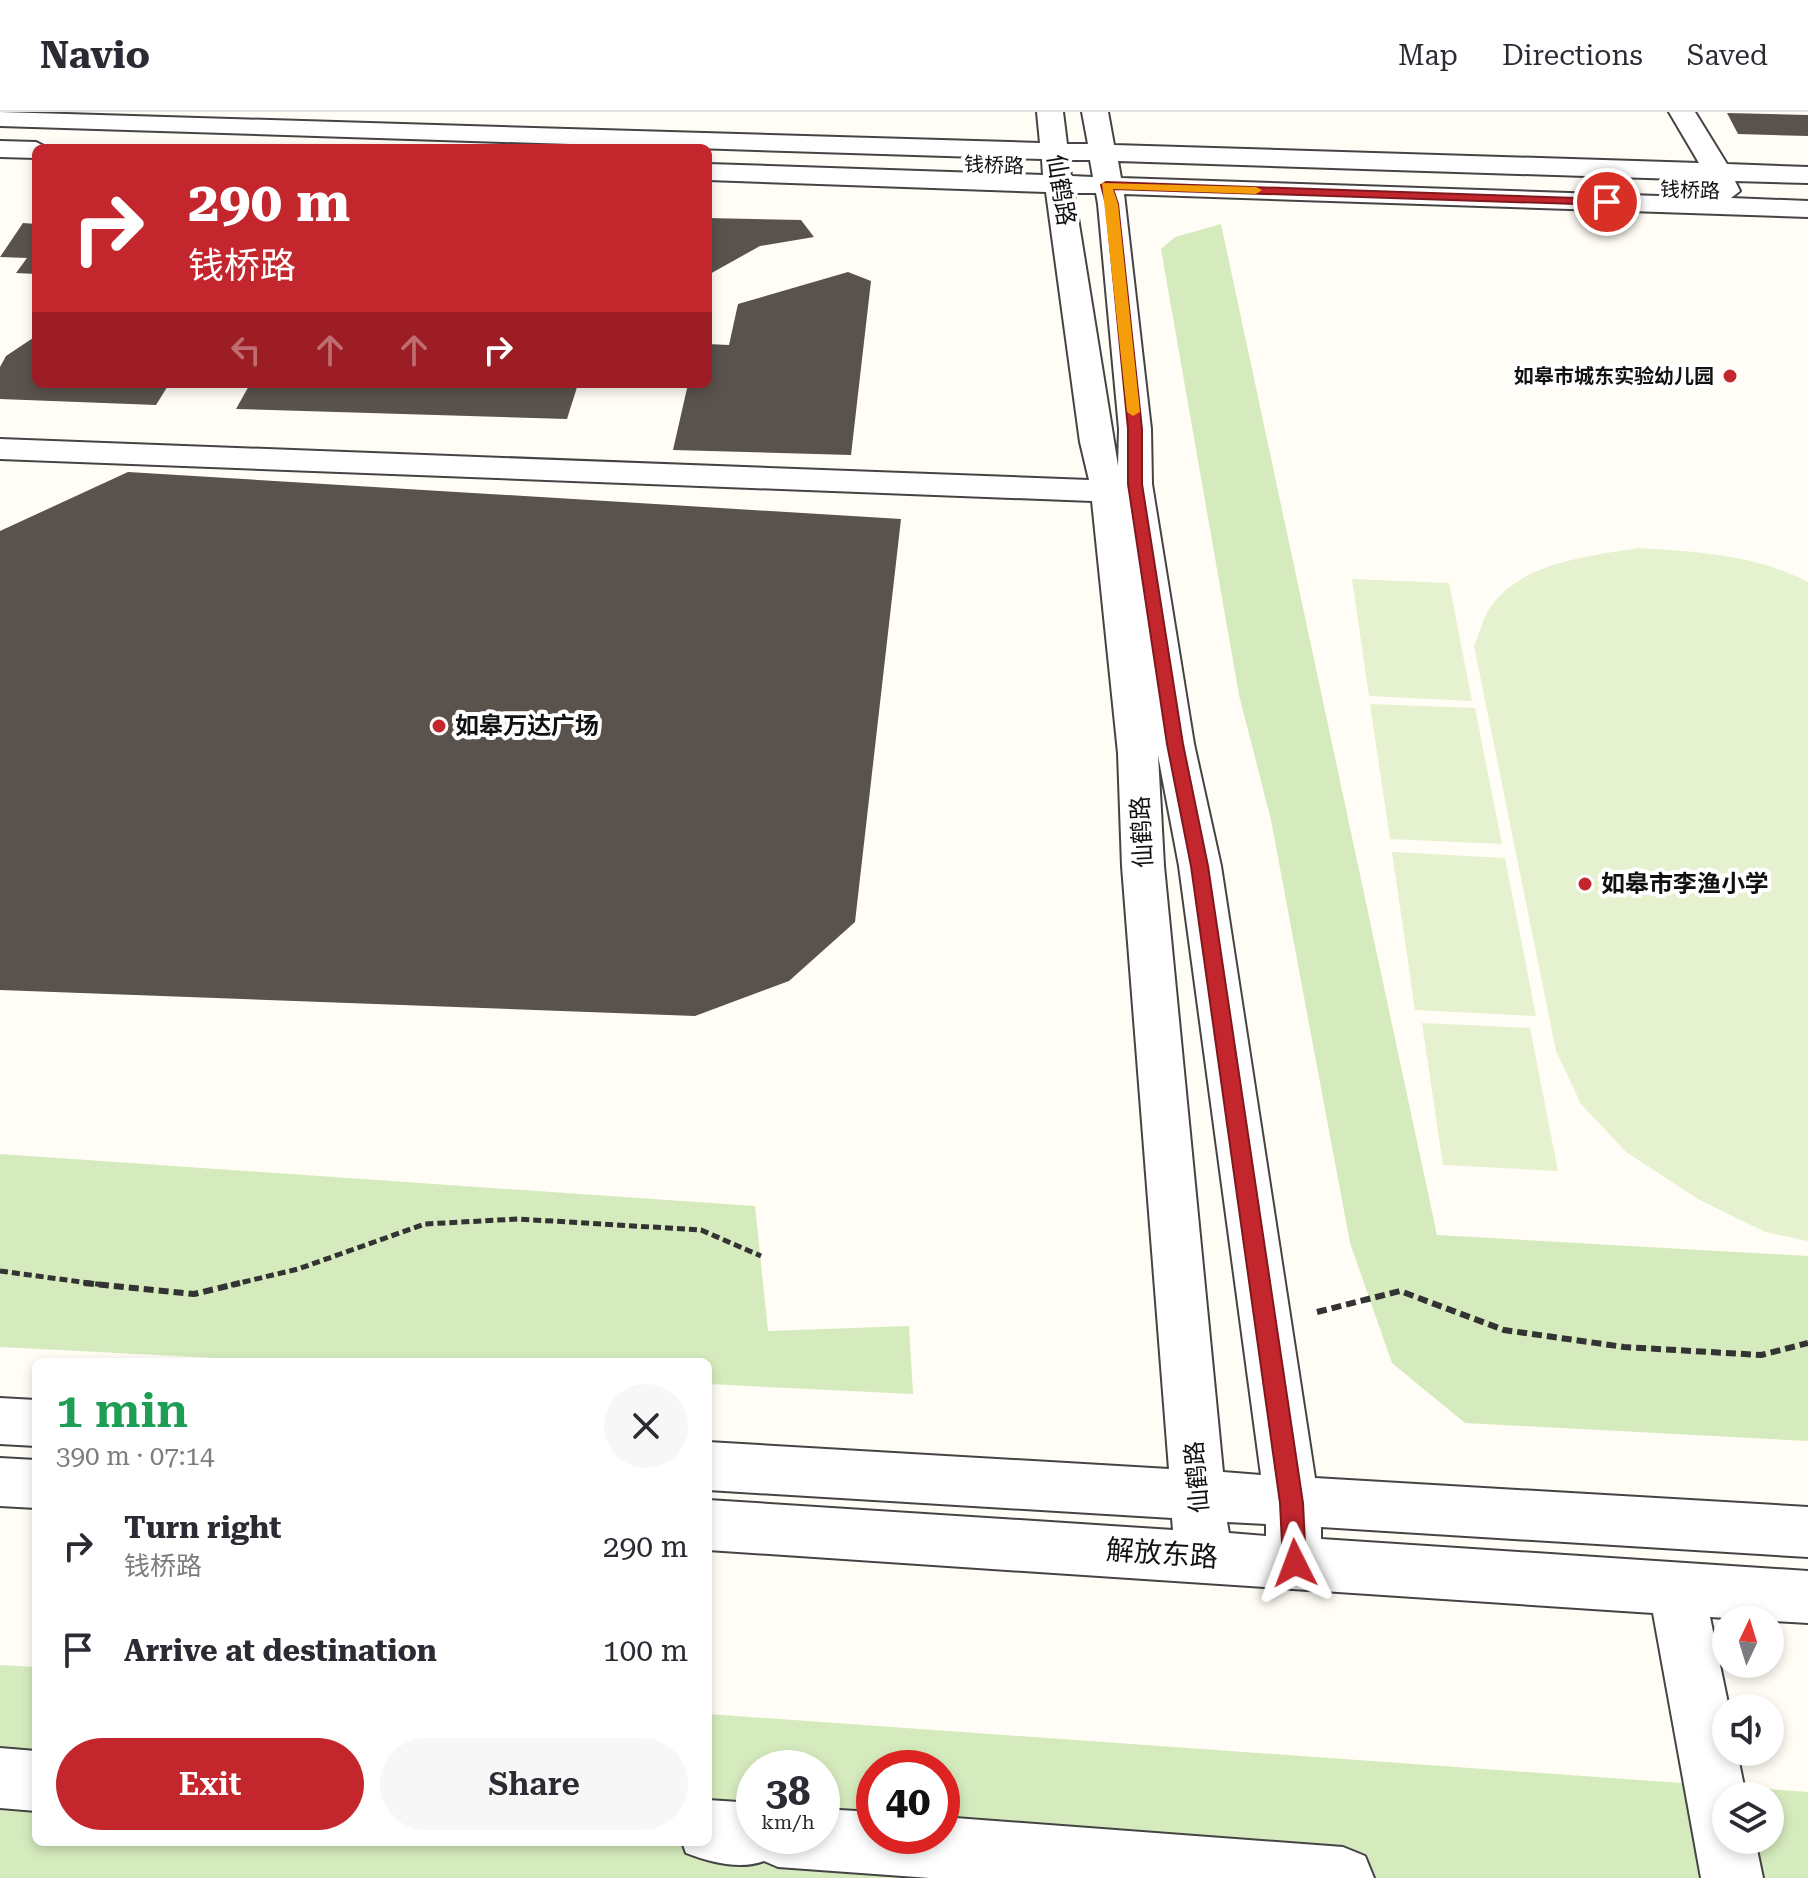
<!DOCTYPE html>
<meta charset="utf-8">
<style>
:root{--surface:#fff;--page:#f7f7f7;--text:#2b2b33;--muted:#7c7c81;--line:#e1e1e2;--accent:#c4262e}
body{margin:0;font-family:"Roboto Serif","Noto Sans SC",serif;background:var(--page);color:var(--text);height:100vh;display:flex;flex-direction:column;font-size:30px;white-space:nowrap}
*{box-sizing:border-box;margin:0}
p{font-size:26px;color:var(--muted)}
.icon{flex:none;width:44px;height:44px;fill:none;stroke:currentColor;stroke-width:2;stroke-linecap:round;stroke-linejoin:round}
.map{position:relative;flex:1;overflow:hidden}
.sheet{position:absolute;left:32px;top:1246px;width:680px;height:488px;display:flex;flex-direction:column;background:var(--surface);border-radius:12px;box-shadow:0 4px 12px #0003}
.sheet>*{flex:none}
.guide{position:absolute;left:32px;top:32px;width:680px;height:244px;border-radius:12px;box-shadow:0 4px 12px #0003;background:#c4262e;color:#fff;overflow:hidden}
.needle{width:52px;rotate:4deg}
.controls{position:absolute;left:1712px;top:1494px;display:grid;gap:16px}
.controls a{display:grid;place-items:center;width:72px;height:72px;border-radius:50%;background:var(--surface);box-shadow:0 4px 12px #0003;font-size:40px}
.speed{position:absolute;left:736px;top:1638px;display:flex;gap:16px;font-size:40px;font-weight:700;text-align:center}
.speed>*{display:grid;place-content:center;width:104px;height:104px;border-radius:50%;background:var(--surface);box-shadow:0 4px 12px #0003;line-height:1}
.speed small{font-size:20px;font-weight:400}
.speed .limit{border:12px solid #d22;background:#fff;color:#111}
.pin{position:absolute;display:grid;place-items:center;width:68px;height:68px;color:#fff;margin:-34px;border:4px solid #fff;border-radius:50%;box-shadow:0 2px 8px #0007}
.me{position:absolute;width:88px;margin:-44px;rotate:357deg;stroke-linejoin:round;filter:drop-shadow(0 0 6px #0008)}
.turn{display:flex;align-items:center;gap:28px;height:168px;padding:0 24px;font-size:36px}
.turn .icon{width:104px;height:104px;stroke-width:2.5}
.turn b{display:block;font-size:56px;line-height:68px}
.lanes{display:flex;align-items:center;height:76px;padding:0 24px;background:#0003;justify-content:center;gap:40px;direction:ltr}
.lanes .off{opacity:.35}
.round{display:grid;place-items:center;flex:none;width:84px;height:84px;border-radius:42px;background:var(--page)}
.summary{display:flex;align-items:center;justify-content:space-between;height:136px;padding:0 24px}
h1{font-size:48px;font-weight:600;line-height:60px;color:#1e9e55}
.primary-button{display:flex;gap:16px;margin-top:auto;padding:16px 24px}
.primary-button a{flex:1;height:92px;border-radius:48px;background:var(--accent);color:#fff;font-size:32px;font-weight:600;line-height:92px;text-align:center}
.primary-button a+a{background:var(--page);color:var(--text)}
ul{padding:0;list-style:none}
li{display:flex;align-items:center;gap:24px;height:104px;padding:0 24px}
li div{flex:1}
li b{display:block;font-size:30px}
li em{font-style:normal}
header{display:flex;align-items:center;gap:48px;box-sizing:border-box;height:112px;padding:0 40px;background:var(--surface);border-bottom:2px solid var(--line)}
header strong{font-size:38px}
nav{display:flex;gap:44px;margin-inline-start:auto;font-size:28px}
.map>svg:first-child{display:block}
.green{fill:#d5ebbd;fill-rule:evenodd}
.pitch{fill:#e6f2cf}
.building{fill:#5a524d}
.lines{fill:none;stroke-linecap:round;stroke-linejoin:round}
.minor-casing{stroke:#444;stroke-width:4}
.path-far1{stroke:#333;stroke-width:5;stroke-dasharray:8 4;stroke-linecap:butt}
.path{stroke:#333;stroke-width:6;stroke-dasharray:10 5;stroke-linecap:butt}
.minor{fill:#fff;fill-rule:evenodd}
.route{fill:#c4262e;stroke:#7f191e;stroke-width:2}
.slow{fill:#f59e0b}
.poi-dot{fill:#c4262e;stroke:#fff;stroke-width:3}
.labels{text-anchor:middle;stroke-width:8;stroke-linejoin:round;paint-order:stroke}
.far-street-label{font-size:20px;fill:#111;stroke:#fff}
.far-poi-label{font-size:20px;font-weight:bold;fill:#111;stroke:#fff;text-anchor:end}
.street-label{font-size:24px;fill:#111;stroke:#fff}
.poi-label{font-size:24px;font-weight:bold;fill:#111;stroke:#fff;text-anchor:start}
.near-street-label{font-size:28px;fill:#111;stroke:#fff}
</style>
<header>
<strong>Navio</strong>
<nav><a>Map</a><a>Directions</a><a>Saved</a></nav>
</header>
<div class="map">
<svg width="1808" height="1766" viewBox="0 0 1808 1766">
<rect width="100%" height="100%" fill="#fffdf5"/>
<!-- green -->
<g class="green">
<path d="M1221,112L1437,1123L1808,1144V1329L1465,1311L1392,1251L1350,1131L1271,708L1239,583L1161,137L1175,125Z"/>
<path d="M0,1042L755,1094L768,1219L909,1214L913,1282L708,1272V1250H294L0,1235Z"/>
<path d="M0,1553L36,1555V1730H708V1602L1808,1680V1766H0ZM754,1656H822V1724H754ZM874,1656H942V1724H874ZM1726,1684H1770V1728H1726Z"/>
</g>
<!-- pitch -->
<g class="pitch">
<path d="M1638,436C1695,439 1757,443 1808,470V1129L1765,1120L1698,1087L1626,1040L1581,992L1556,939L1474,534C1479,523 1482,509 1488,499C1518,450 1587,445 1638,436Z"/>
<path d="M1352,467L1449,471L1472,589L1369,584Z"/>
<path d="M1370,592L1475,596L1502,732L1390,727Z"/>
<path d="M1392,740L1505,746L1536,904L1415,898Z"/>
<path d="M1422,911L1530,916L1558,1059L1443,1053Z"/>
</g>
<!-- building -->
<g class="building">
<path d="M1727,1L1808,3V24L1738,22Z"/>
<path d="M708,106L801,108L814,125L760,134L708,163Z"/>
<path d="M23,111L36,112V162L16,161L27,146L0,145Z"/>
<path d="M848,160L871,169L851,343L673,338L688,272H708V232L729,233L738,192Z"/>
<path d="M36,224V272H169L156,293L0,287V255L6,244Z"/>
<path d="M250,272H578L567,307L236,297Z"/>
<path d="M128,360L901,407L855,810L789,869L695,904L0,878V419Z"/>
</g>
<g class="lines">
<defs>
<g id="minor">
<path d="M0,0L1040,31L1037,0H1063L1067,32H1088L1082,0H1108L1114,33L1699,51L1669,0H1695L1727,52L1808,55V71L1735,69L1740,79L1731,86L1808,89V105L1124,82L1151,317L1152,372L1194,632L1221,754L1315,1366L1808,1395V1445L1321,1415V1427L1808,1459V1511L1710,1505L1729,1596H1726V1640H1737L1746,1684H1726V1728H1755L1763,1766H1701L1653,1501L708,1438V1388L1173,1418L1172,1406L708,1378V1330L1169,1357L1122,754L1118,641L1092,389L0,347V327L1089,368L1080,330L1046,80L708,68V52L1043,63L1042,47L0,14ZM1069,48H1090L1093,65L1071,64ZM1118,49L1708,68L1719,86L1121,66ZM1074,81H1096L1098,92L1119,317L1118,354ZM1158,643L1179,754L1261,1363L1223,1360L1164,754ZM1227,1410L1266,1412V1424L1229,1421Z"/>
<path d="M0,29L36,30L48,36H36V46L0,45Z"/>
<path d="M0,1286L36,1288V1334L0,1332Z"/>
<path d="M0,1346L36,1348V1396L0,1394Z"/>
<path d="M0,1636L36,1639V1699L0,1696Z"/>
<path d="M708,1688L754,1691V1724H822V1697L874,1700V1724H942V1705L1343,1735L1365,1744L1374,1766H930L778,1755L764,1749C740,1758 709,1750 686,1741L682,1730H708Z"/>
</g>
</defs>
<!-- minor casing -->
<use href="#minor" class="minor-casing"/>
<!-- path-far1 -->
<g class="path-far1">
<path d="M0,1159L104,1173"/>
<path d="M231,1173L298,1157L425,1112L518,1107L701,1118L761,1144"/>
</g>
<!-- path -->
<g class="path">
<path d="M84,1171L194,1182L240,1171"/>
<path d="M1317,1200L1400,1179L1504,1218L1624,1235L1761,1243L1808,1231"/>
</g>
<!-- minor -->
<use href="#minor" class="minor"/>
</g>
<!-- route -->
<path class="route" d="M1106,70L1607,87L1613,90L1607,93L1113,77L1118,92L1142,317V372L1183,632L1208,754L1303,1391L1306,1451L1303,1458L1295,1461L1286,1458L1283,1451L1280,1391L1191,754L1167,632L1128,372V317L1106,92L1101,73Z"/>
<!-- slow -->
<path class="slow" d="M1102,71L1256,75L1262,78L1256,82L1113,77L1118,92L1140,300L1133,304L1127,300Z"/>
<!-- markers -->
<g class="poi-dot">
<circle cx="1730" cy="264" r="8"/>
<circle cx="439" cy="614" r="8"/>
<circle cx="1585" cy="772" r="8"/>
</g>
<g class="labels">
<!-- far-street labels -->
<g class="far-street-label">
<text transform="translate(994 53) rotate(2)" y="7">钱桥路</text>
<text transform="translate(1690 78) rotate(2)" y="7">钱桥路</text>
</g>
<!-- far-poi labels -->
<g class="far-poi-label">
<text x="1714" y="271">如皋市城东实验幼儿园</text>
</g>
<!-- street labels -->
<g class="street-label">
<text transform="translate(1061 78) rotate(81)" y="8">仙鹤路</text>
<text transform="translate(1142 720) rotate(-93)" y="8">仙鹤路</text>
<text transform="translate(1197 1365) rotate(-95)" y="8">仙鹤路</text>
</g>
<!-- poi labels -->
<g class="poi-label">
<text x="455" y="622">如皋万达广场</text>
<text x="1601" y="780">如皋市李渔小学</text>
</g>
<!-- near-street labels -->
<g class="near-street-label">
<text transform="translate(1162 1441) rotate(4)" y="10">解放东路</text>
</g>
</g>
</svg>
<div class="controls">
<a><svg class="needle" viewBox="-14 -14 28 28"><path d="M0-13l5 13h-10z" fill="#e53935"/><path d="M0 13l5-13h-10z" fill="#7c7c81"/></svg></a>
<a><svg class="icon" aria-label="sound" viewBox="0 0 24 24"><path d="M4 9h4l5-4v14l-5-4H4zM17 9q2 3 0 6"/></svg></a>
<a><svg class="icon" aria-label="layers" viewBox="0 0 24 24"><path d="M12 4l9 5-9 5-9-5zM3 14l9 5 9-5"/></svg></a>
</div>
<div class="speed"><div>38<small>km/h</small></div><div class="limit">40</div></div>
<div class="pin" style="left:1607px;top:90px;background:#d93025"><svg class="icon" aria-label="arrive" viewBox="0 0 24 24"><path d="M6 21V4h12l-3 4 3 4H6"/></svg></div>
<svg class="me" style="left:1295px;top:1451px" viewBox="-20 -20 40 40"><path d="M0-17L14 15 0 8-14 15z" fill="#c4262e" stroke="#fff" stroke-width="4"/></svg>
<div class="guide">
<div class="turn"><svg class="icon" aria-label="right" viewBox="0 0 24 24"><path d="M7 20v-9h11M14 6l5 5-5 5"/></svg><div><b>290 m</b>钱桥路</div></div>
<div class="lanes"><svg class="icon off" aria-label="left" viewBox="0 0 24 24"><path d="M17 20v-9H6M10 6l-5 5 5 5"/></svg><svg class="icon off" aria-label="ahead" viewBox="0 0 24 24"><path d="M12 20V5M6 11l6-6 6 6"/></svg><svg class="icon off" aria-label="ahead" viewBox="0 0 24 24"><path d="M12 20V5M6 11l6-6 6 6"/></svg><svg class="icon" aria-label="right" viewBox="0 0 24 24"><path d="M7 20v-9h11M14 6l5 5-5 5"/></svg></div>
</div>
<section class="sheet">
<div class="summary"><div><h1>1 min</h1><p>390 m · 07:14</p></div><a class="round"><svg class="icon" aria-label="close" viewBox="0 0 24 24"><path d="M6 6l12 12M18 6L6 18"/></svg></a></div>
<ul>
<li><svg class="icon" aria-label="right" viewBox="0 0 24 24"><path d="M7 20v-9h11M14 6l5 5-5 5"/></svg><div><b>Turn right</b><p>钱桥路</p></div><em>290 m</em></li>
<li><svg class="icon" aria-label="arrive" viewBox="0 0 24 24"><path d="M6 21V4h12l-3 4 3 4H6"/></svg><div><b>Arrive at destination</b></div><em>100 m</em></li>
</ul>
<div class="primary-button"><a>Exit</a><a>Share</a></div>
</section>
</div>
